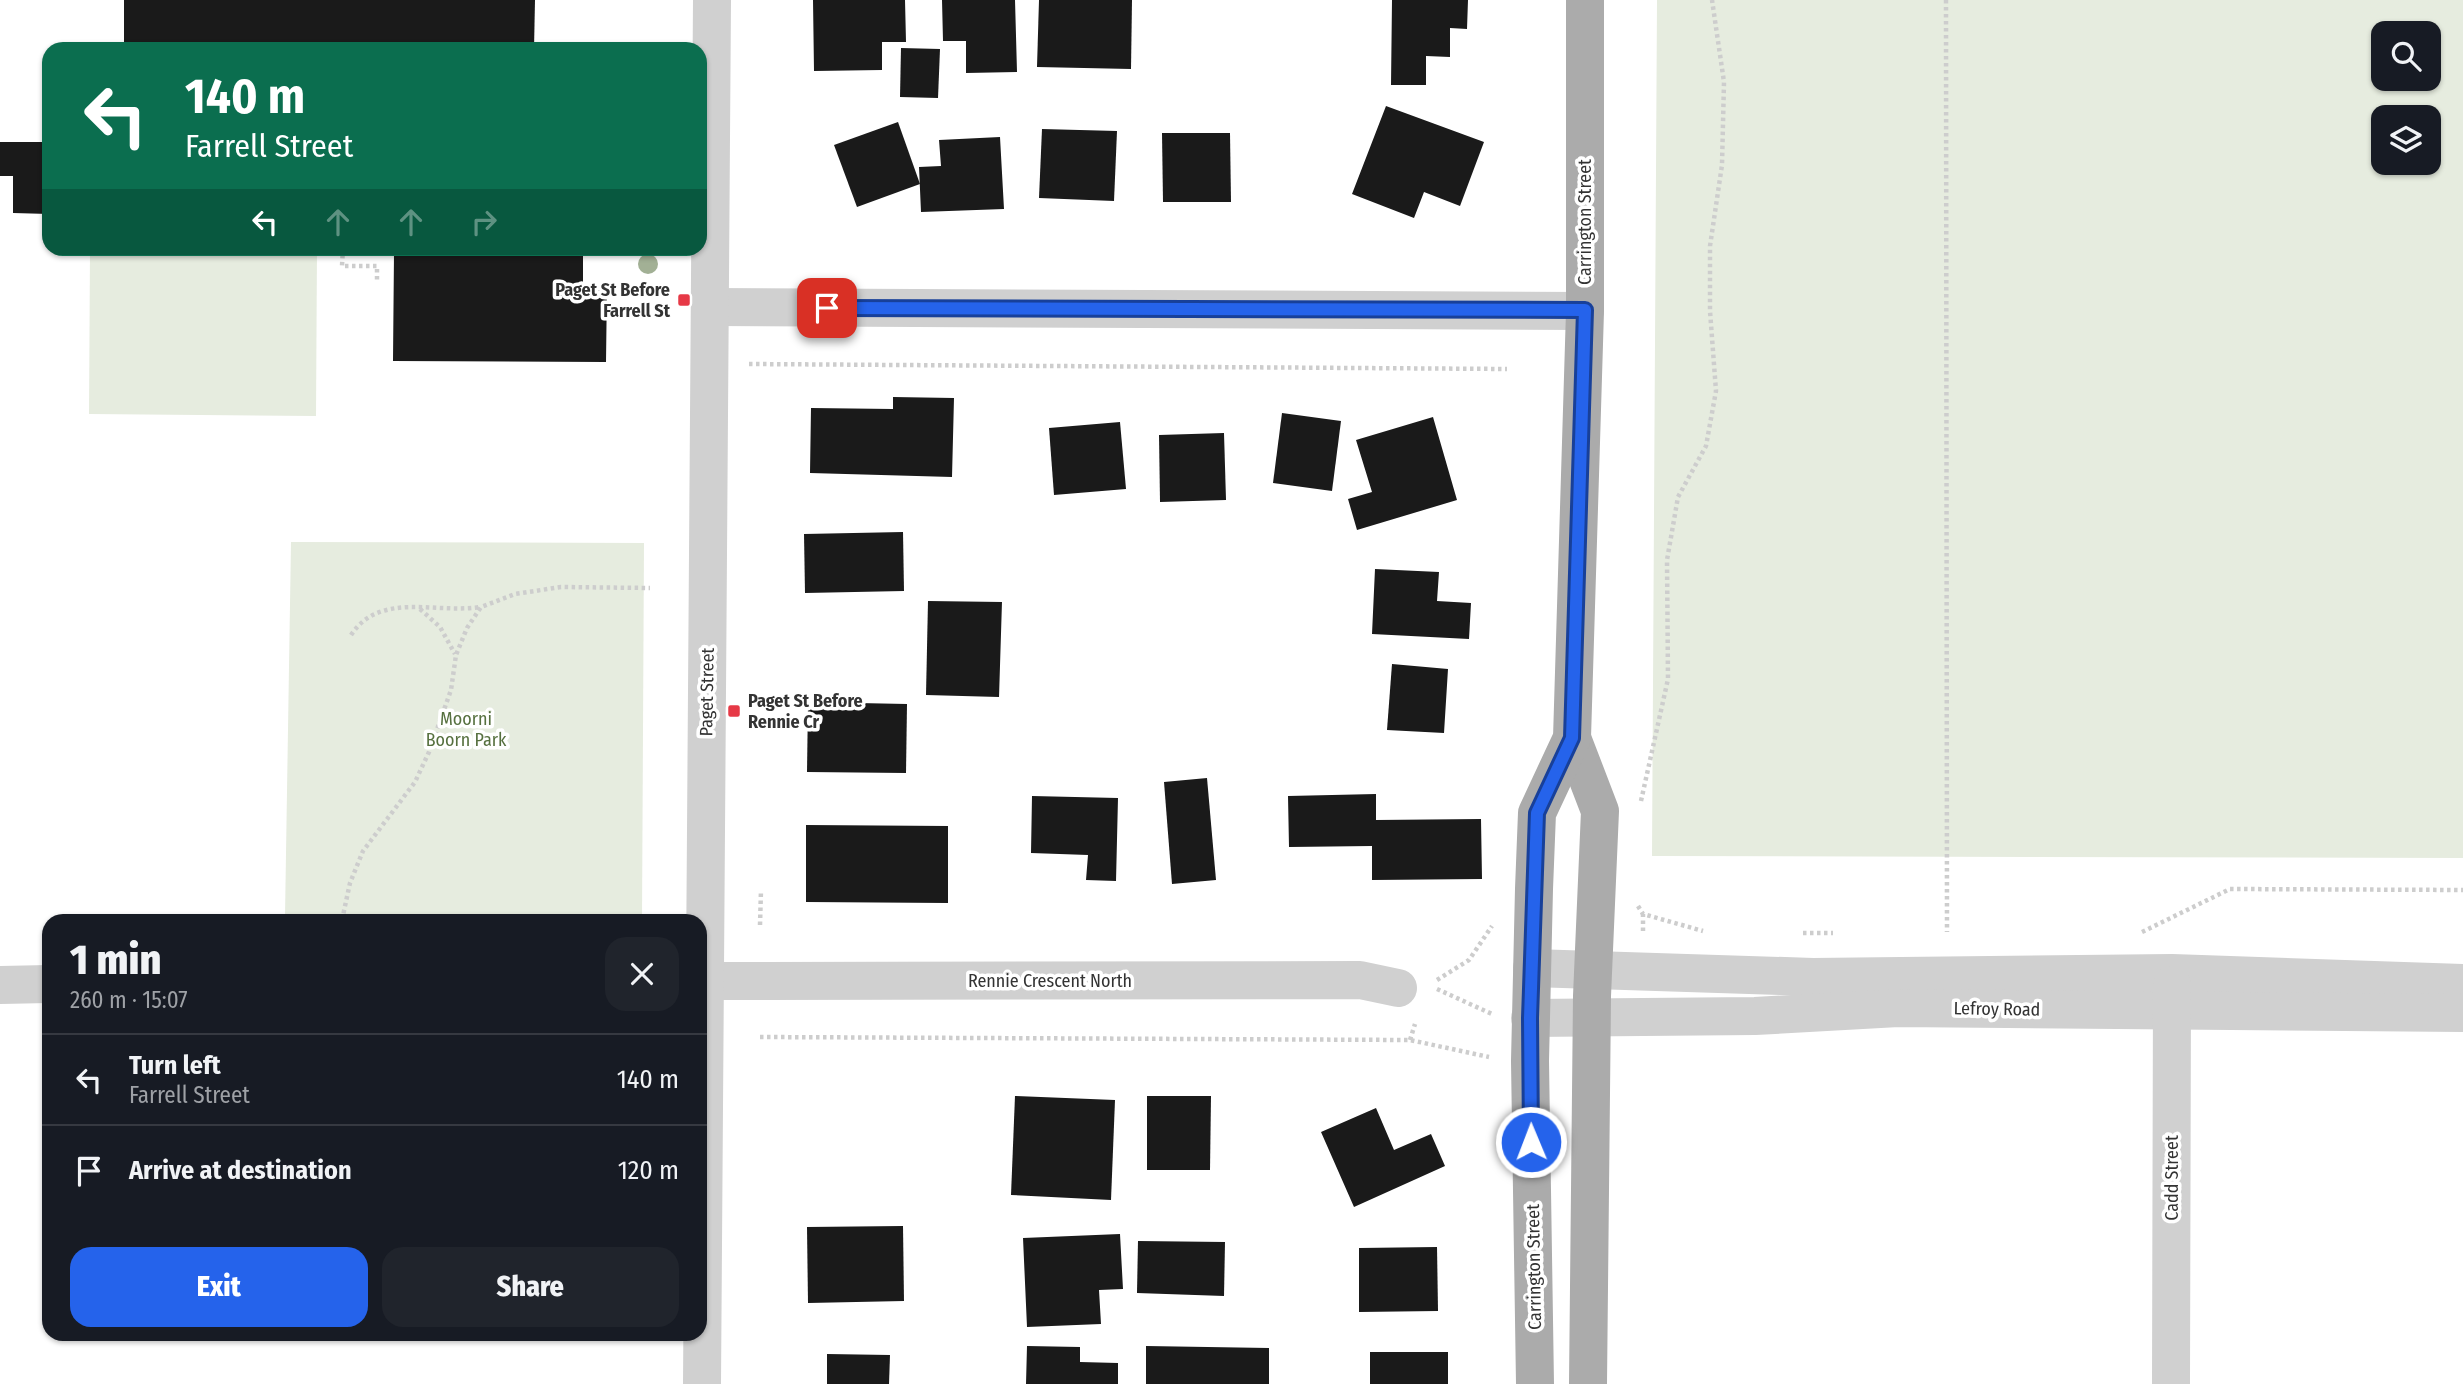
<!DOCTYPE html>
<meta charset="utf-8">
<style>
:root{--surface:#171b24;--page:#20242c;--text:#f1f3f6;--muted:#9ea1a6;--line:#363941;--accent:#2563eb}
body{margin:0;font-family:"Fira Sans Condensed",sans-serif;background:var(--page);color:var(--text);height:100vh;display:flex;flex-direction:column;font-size:26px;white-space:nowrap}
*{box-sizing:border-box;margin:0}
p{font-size:23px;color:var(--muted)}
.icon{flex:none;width:38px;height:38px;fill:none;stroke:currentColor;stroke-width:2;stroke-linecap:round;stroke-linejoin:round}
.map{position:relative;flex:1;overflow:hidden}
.details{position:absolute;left:42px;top:914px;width:665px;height:427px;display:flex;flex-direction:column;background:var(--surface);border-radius:21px;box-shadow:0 2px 5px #0004}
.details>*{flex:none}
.top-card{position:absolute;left:42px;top:42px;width:665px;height:214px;border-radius:21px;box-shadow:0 2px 5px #0004;background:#0b6e4f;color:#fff;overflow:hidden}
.fabs{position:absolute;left:2371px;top:21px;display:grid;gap:14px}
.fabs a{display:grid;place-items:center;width:70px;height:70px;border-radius:14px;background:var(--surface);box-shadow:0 2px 5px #0004;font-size:35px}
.pin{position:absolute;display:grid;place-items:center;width:60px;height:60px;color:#fff;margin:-30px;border-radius:14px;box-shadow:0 4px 10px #0006}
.me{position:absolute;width:77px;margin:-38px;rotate:359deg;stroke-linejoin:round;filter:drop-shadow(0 0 5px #0008)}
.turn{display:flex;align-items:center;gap:24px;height:147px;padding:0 28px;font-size:32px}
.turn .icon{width:91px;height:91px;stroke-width:2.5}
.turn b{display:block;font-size:49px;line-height:60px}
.lanes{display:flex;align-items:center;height:66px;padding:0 28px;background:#0003;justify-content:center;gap:35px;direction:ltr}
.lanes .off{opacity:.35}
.round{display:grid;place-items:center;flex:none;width:74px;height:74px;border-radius:21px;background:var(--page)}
.summary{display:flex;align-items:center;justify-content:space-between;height:119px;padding:0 28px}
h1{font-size:42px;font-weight:800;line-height:52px}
.primary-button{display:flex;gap:14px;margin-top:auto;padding:14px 28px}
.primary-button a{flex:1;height:80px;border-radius:21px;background:var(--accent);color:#fff;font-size:28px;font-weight:800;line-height:80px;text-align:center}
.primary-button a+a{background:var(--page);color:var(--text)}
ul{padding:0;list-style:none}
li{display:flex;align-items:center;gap:21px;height:91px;padding:0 28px;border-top:2px solid var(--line)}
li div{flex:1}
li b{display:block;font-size:26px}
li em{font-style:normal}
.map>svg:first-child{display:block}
.green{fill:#e6ecdf;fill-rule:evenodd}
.building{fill:#1a1a1a}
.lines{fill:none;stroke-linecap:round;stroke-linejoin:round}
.path{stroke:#cdcdcd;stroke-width:4.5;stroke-dasharray:3.5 3.5;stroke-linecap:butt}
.minor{stroke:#d0d0d0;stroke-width:38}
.major{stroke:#ababab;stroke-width:38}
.tree{fill:#a2b095}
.route-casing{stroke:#184099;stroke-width:18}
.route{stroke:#2563eb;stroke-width:12}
.poi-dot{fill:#e63946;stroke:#fff;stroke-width:2.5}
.labels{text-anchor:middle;stroke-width:7;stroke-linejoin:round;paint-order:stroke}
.street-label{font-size:18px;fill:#333;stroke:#fff}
.poi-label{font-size:18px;font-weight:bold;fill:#333;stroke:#fff;text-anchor:end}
.park-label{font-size:18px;fill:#56703f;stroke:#fff}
</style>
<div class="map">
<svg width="2463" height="1384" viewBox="0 0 2463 1384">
<rect width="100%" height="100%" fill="#fff"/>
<!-- green -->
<g class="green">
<path d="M1657,0H2463V858L1652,856ZM2384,33H2429V79H2384ZM2384,117H2429V163H2384Z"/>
<path d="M90,249H317L316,416L89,414Z"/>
<path d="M291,542L644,543L642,920L285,916Z"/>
</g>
<!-- building -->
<g class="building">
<path d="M124,0H535L534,49H124Z"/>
<path d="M813,0H905L906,42H882V70L814,71Z"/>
<path d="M942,0H1015L1017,72L966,73V41H943Z"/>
<path d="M1039,0H1132L1131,69L1037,67Z"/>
<path d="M1392,0H1468L1467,29L1450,28V57L1426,56V85H1391Z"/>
<path d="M901,48L940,49L938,98L900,97Z"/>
<path d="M1386,106L1484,142L1460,206L1424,192L1414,218L1352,194Z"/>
<path d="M898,122L920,184L857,207L834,145Z"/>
<path d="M1042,129L1117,131L1114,201L1039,198Z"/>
<path d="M1162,133H1230L1231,202H1163Z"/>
<path d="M1000,137L1004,209L921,212L919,167L941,166L939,140Z"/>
<path d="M0,142H49V214L13,213V176H0Z"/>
<path d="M354,248H583V285H607L606,362L393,361L394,253H353Z"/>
<path d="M893,397L954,398L952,477L810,473L811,408L893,409Z"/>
<path d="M1282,413L1341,421L1332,491L1273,483Z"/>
<path d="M1433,417L1457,500L1357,530L1348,499L1372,492L1356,440Z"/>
<path d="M1120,422L1126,489L1054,495L1049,428Z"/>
<path d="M1224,433L1226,500L1160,502L1159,435Z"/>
<path d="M903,532L904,591L805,593L804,534Z"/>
<path d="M1375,569L1439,572L1437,601L1471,603L1469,639L1372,634Z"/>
<path d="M928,601L1002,602L999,697L926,695Z"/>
<path d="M1392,664L1448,669L1444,733L1387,730Z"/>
<path d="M808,702L907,704L906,773L807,772Z"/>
<path d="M1207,778L1216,880L1172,884L1164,782Z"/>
<path d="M1376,794V820L1481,819L1482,879L1372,880V846L1289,847L1288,796Z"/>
<path d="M1032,796L1118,798L1116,881L1086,880L1088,855L1031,853Z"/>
<path d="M806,825L948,826V903L806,902Z"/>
<path d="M1015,1096L1115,1100L1111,1200L1011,1195Z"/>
<path d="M1147,1096H1211L1210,1170H1147Z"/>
<path d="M1376,1108L1394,1150L1431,1134L1445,1166L1354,1207L1321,1132Z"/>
<path d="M903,1226L904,1301L808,1303L807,1227Z"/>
<path d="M1120,1234L1123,1289L1099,1290L1101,1324L1027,1327L1023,1238Z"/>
<path d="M1138,1241L1225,1242L1224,1296L1137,1293Z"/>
<path d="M1437,1247L1438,1311L1359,1312V1248Z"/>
<path d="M1027,1346L1080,1347V1362L1118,1363V1384H1026Z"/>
<path d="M1146,1346L1269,1348V1384H1146Z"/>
<rect x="1370" y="1352" width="78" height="32"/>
<path d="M827,1354L890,1355L889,1384H827Z"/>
</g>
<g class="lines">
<!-- path -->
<g class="path">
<path d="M1946,0L1947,932"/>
<path d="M343,248L342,266H377V280"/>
<path d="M749,364L1507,369"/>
<path d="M420,609L440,627L455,654"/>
<path d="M351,635C380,591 435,614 480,607"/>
<path d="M1641,801L1668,679L1667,560L1678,497L1706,446L1716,391L1710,311V246L1722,165L1724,82L1712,0"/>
<path d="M1638,906L1643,914L1703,931"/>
<path d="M342,920L350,883L363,851L415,782L429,752L451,690L456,655L467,628L481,607L515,594L561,587L650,588"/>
<path d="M760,925L761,890"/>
<path d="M1643,931V914"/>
<path d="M2142,932L2230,889L2463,890"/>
<path d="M1803,933H1833"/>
<path d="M1437,980L1469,960L1492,926"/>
<path d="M1437,989L1492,1014"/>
<path d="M760,1037L1410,1040L1489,1057"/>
<path d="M1410,1040L1415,1024"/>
</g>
<!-- minor -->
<g class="minor">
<path d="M711,307L1585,311"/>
<path d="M1532,968L1813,977L2172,973L2463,983"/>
<path d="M700,981L1360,980L1398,988"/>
<path d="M0,985L49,984"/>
<path d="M1530,1018L1755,1016L1898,1008L2463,1013"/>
<path d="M702,1384L712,0"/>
<path d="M2171,1384L2172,985"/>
</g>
<!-- major -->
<g class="major">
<path d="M1572,738L1600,811L1592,996L1588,1384"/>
<path d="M1535,1384L1530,1061L1534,889L1537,813L1572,738L1585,311V0"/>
</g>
</g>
<!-- trees -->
<circle class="tree" cx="648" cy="264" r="10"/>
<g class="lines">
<defs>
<path id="route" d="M827,308L1585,310L1572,738L1537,813L1530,1018L1531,1142"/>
</defs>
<!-- route casing -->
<use href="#route" class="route-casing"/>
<!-- route -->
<use href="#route" class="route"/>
</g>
<!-- markers -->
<g class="poi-dot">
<rect x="677" y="293" width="14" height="14" rx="3.5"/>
<rect x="727" y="704" width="14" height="14" rx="3.5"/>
</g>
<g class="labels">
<!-- street labels -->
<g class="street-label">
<text transform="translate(1585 222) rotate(-90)" y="6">Carrington Street</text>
<text transform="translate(707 692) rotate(-89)" y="6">Paget Street</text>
<text x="1050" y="987">Rennie Crescent North</text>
<text transform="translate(1997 1009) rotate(1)" y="6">Lefroy Road</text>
<text transform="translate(2172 1178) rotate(-90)" y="6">Cadd Street</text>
<text transform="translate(1534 1267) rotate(-91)" y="6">Carrington Street</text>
</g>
<!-- poi labels -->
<g class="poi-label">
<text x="670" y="296">Paget St Before<tspan x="670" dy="21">Farrell St</tspan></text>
<text x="748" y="707" text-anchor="start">Paget St Before<tspan x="748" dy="21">Rennie Cr</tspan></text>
</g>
<!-- park labels -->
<g class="park-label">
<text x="466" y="725">Moorni<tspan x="466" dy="21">Boorn Park</tspan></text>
</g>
</g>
</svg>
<div class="fabs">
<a><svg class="icon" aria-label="search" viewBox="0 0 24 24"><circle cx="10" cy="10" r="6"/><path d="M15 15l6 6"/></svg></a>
<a><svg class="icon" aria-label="layers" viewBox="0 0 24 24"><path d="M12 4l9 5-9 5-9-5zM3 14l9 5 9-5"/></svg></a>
</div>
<div class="pin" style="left:827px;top:308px;background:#d93025"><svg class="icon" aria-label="arrive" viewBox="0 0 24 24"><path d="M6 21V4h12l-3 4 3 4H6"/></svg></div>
<svg class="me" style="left:1531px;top:1142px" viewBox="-20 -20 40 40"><circle r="17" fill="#2563eb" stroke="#fff" stroke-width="3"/><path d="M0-11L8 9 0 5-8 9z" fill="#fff"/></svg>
<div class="top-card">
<div class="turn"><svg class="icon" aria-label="left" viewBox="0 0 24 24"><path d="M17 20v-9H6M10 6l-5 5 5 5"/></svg><div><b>140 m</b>Farrell Street</div></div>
<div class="lanes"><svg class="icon" aria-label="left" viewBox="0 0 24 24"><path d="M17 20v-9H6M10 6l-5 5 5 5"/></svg><svg class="icon off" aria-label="ahead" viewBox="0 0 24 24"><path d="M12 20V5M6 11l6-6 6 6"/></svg><svg class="icon off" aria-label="ahead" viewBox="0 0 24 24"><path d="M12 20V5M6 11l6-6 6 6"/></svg><svg class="icon off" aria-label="right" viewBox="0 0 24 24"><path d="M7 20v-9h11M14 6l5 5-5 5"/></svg></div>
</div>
<section class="details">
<div class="summary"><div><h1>1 min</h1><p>260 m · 15:07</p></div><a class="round"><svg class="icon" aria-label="close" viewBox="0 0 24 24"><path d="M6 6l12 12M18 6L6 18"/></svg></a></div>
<ul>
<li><svg class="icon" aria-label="left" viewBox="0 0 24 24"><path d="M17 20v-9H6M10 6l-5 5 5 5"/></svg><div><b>Turn left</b><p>Farrell Street</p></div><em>140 m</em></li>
<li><svg class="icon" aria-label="arrive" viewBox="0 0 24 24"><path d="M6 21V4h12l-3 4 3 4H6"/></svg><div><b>Arrive at destination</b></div><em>120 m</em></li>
</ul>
<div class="primary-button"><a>Exit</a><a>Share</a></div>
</section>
</div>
